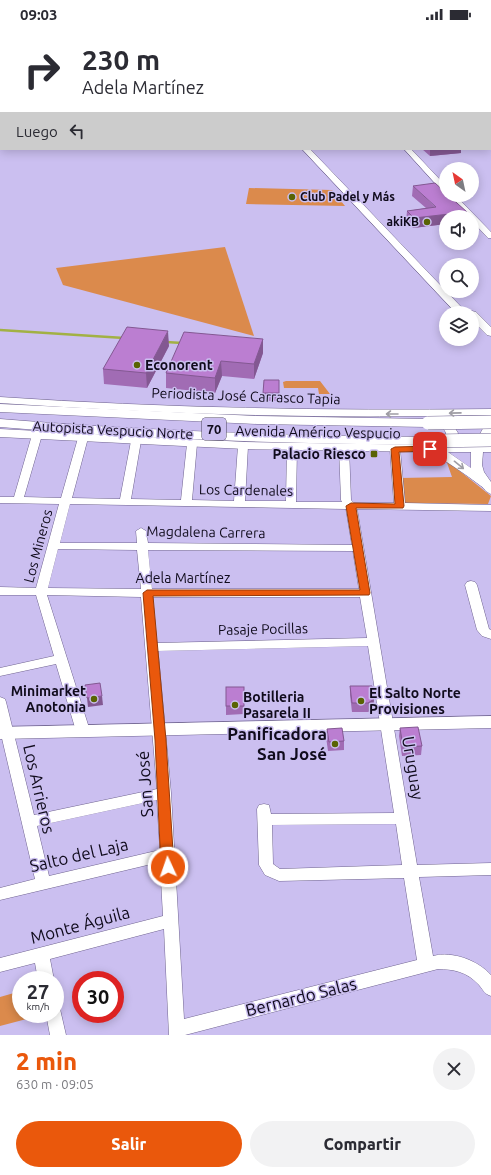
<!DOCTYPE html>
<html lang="es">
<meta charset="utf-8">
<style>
:root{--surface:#fff;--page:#f2f2f3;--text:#2b2b33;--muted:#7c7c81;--accent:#ea580c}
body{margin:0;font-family:Ubuntu,sans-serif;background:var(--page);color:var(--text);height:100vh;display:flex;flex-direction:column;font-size:15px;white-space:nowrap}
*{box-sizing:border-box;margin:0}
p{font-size:13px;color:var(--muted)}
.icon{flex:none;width:22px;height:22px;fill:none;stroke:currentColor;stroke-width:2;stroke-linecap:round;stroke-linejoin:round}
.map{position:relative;height:1007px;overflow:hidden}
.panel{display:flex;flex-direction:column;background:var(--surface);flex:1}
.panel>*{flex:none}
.hud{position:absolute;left:0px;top:0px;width:491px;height:122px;box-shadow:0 2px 10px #0003;background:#fff;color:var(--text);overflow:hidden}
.needle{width:26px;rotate:327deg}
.fabs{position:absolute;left:439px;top:134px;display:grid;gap:8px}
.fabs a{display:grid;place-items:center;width:40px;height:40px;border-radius:50%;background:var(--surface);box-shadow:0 2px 10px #0003;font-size:20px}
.speed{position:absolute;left:12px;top:943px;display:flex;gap:8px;font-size:20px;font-weight:700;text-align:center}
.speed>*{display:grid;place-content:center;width:52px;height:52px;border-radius:50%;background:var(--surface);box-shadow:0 2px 10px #0003;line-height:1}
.speed small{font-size:10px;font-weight:400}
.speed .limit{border:6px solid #d22;background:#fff;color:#111}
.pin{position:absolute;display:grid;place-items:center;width:34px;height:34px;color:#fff;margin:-17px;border-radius:8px;box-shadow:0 2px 6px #0006}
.me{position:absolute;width:44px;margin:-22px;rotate:357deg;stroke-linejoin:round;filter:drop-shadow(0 0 3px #0008)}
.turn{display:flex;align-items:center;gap:14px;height:84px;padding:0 16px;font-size:18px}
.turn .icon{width:52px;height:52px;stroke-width:2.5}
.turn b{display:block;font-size:28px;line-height:34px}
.then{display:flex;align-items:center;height:38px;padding:0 16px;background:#0003;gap:8px;font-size:15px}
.round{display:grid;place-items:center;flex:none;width:42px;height:42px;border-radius:21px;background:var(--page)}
.head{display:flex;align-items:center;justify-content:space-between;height:68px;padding:0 16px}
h1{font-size:24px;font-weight:800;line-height:30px;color:var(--accent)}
.primary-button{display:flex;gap:8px;margin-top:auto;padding:8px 16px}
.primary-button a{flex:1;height:46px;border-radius:24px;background:var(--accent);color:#fff;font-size:16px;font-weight:800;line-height:46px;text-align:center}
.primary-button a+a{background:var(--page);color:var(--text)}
.status{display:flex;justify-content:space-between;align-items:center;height:28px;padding:0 20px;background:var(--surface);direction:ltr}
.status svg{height:11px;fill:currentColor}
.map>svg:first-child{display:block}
.green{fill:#db8a4c}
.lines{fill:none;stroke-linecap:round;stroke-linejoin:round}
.stream{stroke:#a2b144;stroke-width:2.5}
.minor-casing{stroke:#706490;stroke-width:1}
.major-casing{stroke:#706490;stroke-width:1}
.highway-casing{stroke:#706490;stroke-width:1}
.minor{fill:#fff;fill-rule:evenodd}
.major{fill:#fff;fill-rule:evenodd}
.highway{fill:#fff;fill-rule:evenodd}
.highway-bridge-casing{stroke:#706490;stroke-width:14;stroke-linecap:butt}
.highway-bridge{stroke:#fff;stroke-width:13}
.wall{fill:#a16cb4}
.shaded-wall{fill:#835892}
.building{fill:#bb7ed1;stroke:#835892}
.oneway{stroke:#9f9da4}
.route{fill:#ea580c;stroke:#983908}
.poi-dot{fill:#596303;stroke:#cbbff0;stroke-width:1.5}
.labels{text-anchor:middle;stroke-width:3;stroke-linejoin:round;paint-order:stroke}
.far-poi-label{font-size:12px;font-weight:bold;fill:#100b1c;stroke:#cbbff0;text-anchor:start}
.shield{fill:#cbbff0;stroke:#48415c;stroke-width:1}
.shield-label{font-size:13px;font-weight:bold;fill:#100b1c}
.poi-label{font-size:14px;font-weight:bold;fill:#100b1c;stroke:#cbbff0;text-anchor:start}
.street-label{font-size:14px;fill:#100b1c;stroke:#cbbff0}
.near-poi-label{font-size:17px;font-weight:bold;fill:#100b1c;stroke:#cbbff0;text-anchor:end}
.near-street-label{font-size:17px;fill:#100b1c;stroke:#cbbff0}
</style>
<div class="status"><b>09:03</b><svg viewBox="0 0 49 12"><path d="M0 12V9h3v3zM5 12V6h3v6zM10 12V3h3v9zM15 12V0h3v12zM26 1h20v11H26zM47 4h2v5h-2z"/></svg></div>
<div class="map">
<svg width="491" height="1007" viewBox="0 0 491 1007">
<rect width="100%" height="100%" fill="#cbbff0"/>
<!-- green -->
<g class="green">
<path d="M206,0H362L363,1H206Z"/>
<path d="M249,160L332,162L345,178L246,176Z"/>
<path d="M225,219L254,308L63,257L56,240Z"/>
<path d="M286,353H320L330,366H319L318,360H284L283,354Z"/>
<path d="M446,432L491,468L488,476L404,475L400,450L452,449Z"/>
<path d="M21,963V986H37L38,988L0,998V969Z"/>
</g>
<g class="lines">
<!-- stream -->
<g class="stream">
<path d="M0,302L124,310"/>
<path d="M166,314L182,315"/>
</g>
<defs>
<g id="minor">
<path d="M491,7V11L490,12V8Z"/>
<rect x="0" y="59" width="1" height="4"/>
<path d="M490,65H491L490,71Z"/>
<rect x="490" y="78" width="1" height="4"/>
<path d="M404,121H411L446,158V164H443Z"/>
<path d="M447,167H455L491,204V210H488L472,193V189H468Z"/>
<path d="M37,404L42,407L24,469L61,470L78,410L83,407L88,410L72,470L120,471L131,413L136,410L141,413L131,471L181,472L187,416L192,413L197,416L192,472L234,473L238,418L243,415L248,418L245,473H286L287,419L292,416L297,419L296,474H342L341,472L339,420L344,417L349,420L351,472L354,475H394L390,421L395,418L400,421L405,475L491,477V483L357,481L417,837L491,835V847L419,849L433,928C453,923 477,932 491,947V968C484,966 483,961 478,956C467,944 453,941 438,941L185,1007H169L164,901L50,931L54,952H38L35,935L0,944V930L163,888L160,834L0,872V860L35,851L0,702V669L5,671L6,674L34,787L157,761L141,569L47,567L90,703L88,706L83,708L78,706L76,703L56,636L0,648V640L54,628L36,567H0V559L36,560L59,476L0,475V469H14L32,407ZM70,476L346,481L352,517L148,515L146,503L141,500L136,503L137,515H60ZM58,521L137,522L141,561L48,560ZM148,522L353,523L359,561H152ZM153,569H360L367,610L157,615ZM368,618L394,785L271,786L269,777L264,776L259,777L257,781L259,837L265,847L279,853L404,850L417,932L184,991L171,765L158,623ZM157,772L160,822L49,848L37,798ZM396,796L402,837L280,841L273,836L272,797Z"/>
<path d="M471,553L475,554L477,557L489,601L491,602V611L482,608L477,602L465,557L467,554Z"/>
<path d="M55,979L60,981L66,1007H50L46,986H55Z"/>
</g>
<g id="major">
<path d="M184,0H190L191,1H185Z"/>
<path d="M302,121H310L467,285H456Z"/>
<path d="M472,283L476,284L491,299V308L487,307L472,292V285H468Z"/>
<path d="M0,369C164,380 327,383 491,381V387L443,388L452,395L458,405L455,413L450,417H474L487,393L491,392V405L485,417L491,416V424H483L482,437L484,444L491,454V466C486,464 485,461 481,458C465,446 448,434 430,424L245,421L0,409V401L245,414L435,417L444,411L446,405C443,398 437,396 432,390L434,388C289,390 144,385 0,375ZM448,424H471V440Z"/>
<path d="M491,688V700L0,711V699Z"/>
</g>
<g id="highway">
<path d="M0,376L257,388L428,391L433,392L435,395L433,398L428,399L257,396L0,384Z"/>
<path d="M0,391C144,403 288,408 432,409L437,410L439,413L437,416L432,417C288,416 144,411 0,399Z"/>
</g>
</defs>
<!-- minor casing -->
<use href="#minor" class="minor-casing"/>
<!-- major casing -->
<use href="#major" class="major-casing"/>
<!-- highway casing -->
<use href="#highway" class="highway-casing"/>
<!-- minor -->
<use href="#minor" class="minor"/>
<!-- major -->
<use href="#major" class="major"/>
<!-- highway -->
<use href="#highway" class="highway"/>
<defs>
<g id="highway-bridge">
<path d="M428,395L491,394"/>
<path d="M432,413L491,412"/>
</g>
</defs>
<!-- highway-bridge casing -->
<use href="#highway-bridge" class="highway-bridge-casing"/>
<!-- highway-bridge -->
<use href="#highway-bridge" class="highway-bridge"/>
</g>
<!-- wall -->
<g class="wall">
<path d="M422,121H461V125L430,128Z"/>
<path d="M413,158L446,189V196L413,200L406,193L407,183L426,180L412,168Z"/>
<path d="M263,311V325L254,351L222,348L215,365L166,360V345Z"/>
<path d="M169,318L147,360L104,356L103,341Z"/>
<path d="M264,352H279V373H263Z"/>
<path d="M350,658L374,671L373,680L368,684H352L350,667Z"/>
<path d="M226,659H244V686L226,687Z"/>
<path d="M400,700L422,718L421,727L402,728L399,708Z"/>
<path d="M327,701L344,713V722L328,723L326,709Z"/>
</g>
<!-- shaded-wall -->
<g class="shaded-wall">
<path d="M1,29V41L0,43V30Z"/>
<path d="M430,121H461V125L430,128Z"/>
<path d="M467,184V189H446V196L413,200L414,190Z"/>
<path d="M168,303L169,318L147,360L146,345Z"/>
<path d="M263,311V325L254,351V336Z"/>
<path d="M221,333L222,348L215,365V350Z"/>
<path d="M102,668L103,677L88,679L87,670Z"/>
<path d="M374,671L373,680L368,684V675Z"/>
</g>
<!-- building -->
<g class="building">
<path d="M0,22H1V29L0,30Z"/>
<path d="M435,155L446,165V167H448L467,184L414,190L407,183L436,179L413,158Z"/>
<path d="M127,299L168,303L146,345L103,341Z"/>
<path d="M184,304L263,311L254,336L221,333L215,350L166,345Z"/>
<path d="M264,352H279V365H263Z"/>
<path d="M100,655L102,668L87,670L85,657Z"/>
<path d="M350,658H372L374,671L368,675H352Z"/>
<rect x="226" y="659" width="18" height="19"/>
<path d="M418,699L422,718L403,719L400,700Z"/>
<path d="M342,700L344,713L329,714L327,701Z"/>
</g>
<!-- one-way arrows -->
<defs><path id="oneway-shaft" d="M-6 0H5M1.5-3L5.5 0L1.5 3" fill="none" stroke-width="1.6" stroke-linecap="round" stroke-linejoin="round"/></defs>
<g class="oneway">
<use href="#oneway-shaft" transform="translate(455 385) rotate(179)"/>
<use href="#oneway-shaft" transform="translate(392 386) rotate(180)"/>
<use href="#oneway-shaft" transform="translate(459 437) rotate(39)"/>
</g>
<!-- route -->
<path class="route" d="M430,418L434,421L433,423L399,424L404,478L403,480H356L370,565L369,567L153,568L166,712L174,839L172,843L168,844L163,843L161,839L155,712L143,565L147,562H360L346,478L351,475L395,476L391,421L395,419Z"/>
<!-- markers -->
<g class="poi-dot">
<circle cx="292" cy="169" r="4"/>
<circle cx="427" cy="194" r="4"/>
<circle cx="137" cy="337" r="4"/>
<rect x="370" y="422" width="8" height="8" rx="2"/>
<circle cx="94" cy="671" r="4"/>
<circle cx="361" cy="673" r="4"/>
<circle cx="235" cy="677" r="4"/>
<circle cx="335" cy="716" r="4"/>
</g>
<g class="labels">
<!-- far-poi labels -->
<g class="far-poi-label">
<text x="300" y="173">Club Padel y Más</text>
<text x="419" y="198" text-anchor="end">akiKB</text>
</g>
<!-- shield labels -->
<rect class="shield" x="202" y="390" width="24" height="22" rx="3"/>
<g class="shield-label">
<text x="214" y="406">70</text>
</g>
<!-- poi labels -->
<g class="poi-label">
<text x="145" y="342">Econorent</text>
<text x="366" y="431" text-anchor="end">Palacio Riesco</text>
<text x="86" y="668" text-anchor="end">Minimarket<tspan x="86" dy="16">Anotonia</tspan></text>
<text x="369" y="670">El Salto Norte<tspan x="369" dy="16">Provisiones</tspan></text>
<text x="243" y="674">Botilleria<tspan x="243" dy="16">Pasarela II</tspan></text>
</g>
<!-- street labels -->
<g class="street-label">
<text transform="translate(246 368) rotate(2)" y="5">Periodista José Carrasco Tapia</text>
<text transform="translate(113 402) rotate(3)" y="5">Autopista Vespucio Norte</text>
<text transform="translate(318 404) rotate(1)" y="5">Avenida Américo Vespucio</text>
<text transform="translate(246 462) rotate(1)" y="5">Los Cardenales</text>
<text transform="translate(206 504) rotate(1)" y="5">Magdalena Carrera</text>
<text transform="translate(38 518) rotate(-75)" y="5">Los Mineros</text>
<text x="183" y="555">Adela Martínez</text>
<text transform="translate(263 601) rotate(-1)" y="5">Pasaje Pocillas</text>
</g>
<!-- near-poi labels -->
<g class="near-poi-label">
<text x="327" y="712">Panificadora<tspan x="327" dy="20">San José</tspan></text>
</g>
<!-- near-street labels -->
<g class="near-street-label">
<text transform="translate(413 740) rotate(81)" y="6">Uruguay</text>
<text transform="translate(145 756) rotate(-94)" y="6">San José</text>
<text transform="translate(39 761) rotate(77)" y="6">Los Arrieros</text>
<text transform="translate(79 827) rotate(-13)" y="6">Salto del Laja</text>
<text transform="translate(80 897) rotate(-15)" y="6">Monte Águila</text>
<text transform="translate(301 969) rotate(-14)" y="6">Bernardo Salas</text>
</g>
</g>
</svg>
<div class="fabs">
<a><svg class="needle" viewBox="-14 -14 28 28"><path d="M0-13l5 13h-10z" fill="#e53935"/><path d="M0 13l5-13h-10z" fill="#7c7c81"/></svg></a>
<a><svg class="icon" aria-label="sound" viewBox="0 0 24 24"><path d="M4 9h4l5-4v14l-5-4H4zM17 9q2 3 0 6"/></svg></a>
<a><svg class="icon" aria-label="search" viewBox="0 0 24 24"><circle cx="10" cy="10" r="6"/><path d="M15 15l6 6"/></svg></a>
<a><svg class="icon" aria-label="layers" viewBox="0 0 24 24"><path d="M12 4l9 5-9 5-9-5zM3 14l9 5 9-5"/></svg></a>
</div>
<div class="speed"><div>27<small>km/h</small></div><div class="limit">30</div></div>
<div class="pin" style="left:430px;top:421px;background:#d93025"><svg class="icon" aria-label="arrive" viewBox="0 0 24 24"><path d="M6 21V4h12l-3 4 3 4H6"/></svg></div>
<svg class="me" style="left:168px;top:839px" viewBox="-20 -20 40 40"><circle r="17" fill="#ea580c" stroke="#fff" stroke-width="3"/><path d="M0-11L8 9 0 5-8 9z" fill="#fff"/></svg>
<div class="hud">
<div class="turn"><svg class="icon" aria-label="right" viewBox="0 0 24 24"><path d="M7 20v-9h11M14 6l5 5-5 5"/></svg><div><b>230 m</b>Adela Martínez</div></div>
<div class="then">Luego<svg class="icon" aria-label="left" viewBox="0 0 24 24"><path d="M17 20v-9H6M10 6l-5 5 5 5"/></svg></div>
</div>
</div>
<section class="panel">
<div class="head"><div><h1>2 min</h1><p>630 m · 09:05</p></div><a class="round"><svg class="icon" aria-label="close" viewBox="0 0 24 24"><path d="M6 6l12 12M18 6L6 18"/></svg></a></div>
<div class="primary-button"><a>Salir</a><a>Compartir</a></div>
</section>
